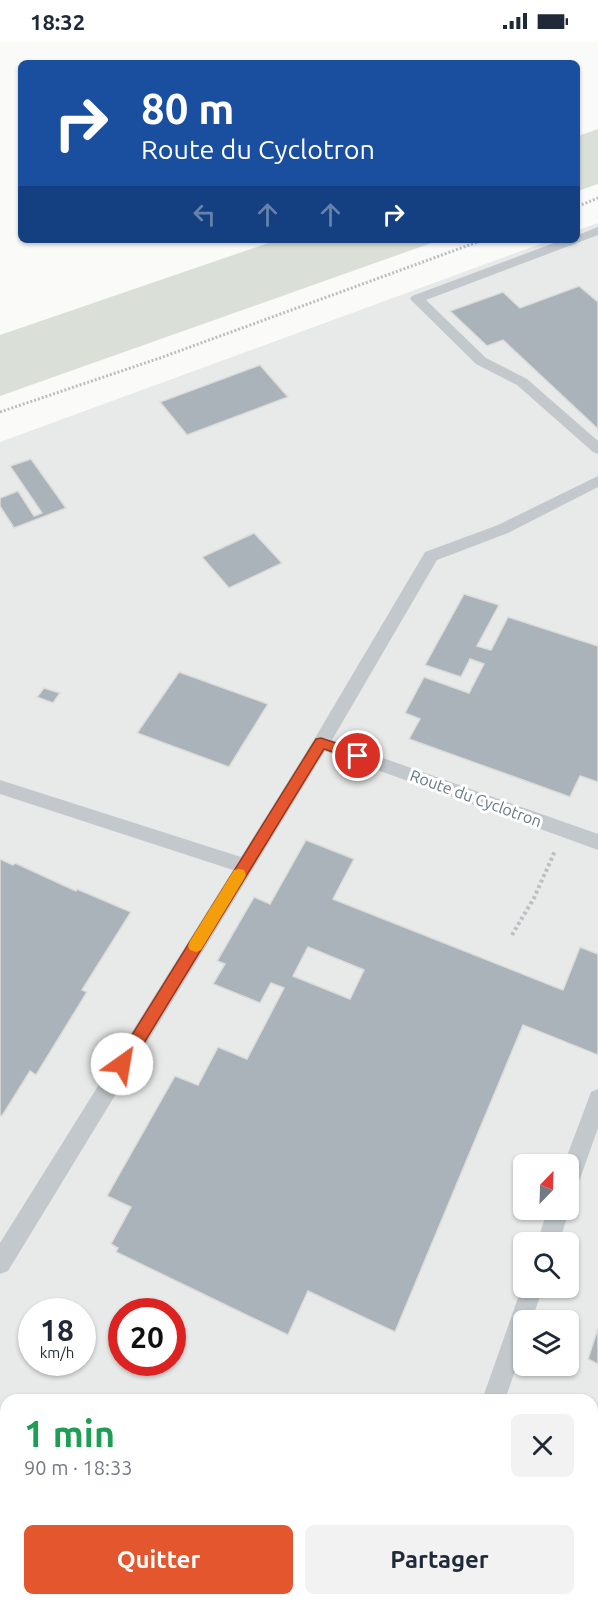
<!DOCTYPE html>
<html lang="fr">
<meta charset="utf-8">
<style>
:root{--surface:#fff;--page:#f2f2f3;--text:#1f2937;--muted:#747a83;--accent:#e4572e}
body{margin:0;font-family:Ubuntu,sans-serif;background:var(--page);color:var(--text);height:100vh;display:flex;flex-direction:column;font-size:22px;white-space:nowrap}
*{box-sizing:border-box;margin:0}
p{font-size:20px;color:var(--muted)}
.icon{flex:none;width:33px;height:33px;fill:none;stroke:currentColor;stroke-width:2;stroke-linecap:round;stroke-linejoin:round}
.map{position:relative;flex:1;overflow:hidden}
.sheet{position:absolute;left:0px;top:1352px;width:598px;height:212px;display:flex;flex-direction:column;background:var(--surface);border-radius:18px 18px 0 0;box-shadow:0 2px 4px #0004}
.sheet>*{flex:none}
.top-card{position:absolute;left:18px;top:18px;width:562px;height:183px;border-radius:9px;box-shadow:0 2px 4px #0004;background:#1a4fa0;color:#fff;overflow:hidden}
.needle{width:39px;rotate:23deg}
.buttons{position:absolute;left:513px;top:1112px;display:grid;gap:12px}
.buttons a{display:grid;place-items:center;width:66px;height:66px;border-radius:9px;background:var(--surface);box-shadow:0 2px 4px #0004;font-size:30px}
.speed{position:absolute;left:18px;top:1256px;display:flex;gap:12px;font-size:30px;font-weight:700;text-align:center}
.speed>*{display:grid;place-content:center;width:78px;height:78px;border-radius:50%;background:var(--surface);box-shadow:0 2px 4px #0004;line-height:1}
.speed small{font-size:15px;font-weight:400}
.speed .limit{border:9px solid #d22;background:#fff;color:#111}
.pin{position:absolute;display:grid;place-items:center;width:51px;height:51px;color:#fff;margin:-26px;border:3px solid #fff;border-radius:50%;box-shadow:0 2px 6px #0007}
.me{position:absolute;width:66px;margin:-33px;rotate:32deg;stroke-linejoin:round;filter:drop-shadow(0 0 4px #0008)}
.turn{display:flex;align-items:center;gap:21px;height:126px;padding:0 24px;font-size:27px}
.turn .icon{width:78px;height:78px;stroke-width:2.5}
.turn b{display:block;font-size:42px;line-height:51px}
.lanes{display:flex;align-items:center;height:57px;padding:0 24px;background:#0003;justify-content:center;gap:30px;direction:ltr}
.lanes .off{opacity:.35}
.round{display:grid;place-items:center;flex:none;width:63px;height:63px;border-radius:9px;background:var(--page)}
.head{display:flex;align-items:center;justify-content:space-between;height:102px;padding:0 24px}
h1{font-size:36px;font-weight:600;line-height:45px;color:#1e9e55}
.action{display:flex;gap:12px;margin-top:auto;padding:12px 24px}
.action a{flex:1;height:69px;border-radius:9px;background:var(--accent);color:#fff;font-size:24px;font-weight:600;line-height:69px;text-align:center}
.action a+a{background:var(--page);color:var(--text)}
.status{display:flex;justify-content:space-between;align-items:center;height:42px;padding:0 30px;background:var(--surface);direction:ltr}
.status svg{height:16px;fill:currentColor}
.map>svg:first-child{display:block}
.built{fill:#e8e9e9;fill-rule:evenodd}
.green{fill:#dadfd7}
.building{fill:#aab3b9;stroke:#dcdcda;stroke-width:1.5;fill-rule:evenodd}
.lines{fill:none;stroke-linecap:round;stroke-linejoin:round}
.path-far1{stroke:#bbbfc2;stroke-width:3;stroke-dasharray:2 2;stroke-linecap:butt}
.path{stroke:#bbbfc2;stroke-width:4;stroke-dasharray:3 3;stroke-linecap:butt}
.service{fill:#c3c8cc;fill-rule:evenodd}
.route{fill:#e4572e;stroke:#94391e;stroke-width:1.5}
.slow{fill:#f59e0b}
.labels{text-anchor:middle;stroke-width:6;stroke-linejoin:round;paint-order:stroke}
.street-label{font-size:16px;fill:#657683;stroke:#fff}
</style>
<div class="status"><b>18:32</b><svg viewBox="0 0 49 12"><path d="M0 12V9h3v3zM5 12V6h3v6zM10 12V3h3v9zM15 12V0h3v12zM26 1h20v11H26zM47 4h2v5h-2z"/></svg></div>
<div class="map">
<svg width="598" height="1562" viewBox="0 0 598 1562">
<rect width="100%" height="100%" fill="#fafaf8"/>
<!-- built -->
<path class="built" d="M598,181V1562H0V400L551,198H578V188ZM524,1122H568V1167H524ZM524,1200H568V1245H524ZM32,1269H82V1320H32ZM122,1269H172V1320H122ZM524,1278H568V1323H524ZM6,1358H592V1557H6Z"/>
<!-- green -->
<g class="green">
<path d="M598,87V142L578,149V94Z"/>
<path d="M277,198H440L0,354V293Z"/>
</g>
<!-- building -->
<g class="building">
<path d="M579,244L598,260V387L503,298L487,304L450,269L503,250L520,266Z"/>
<path d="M260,323L288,355L187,393L160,360Z"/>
<path d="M31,417L66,466L14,486L0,464V456L18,449L34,474L42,471L10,424Z"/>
<path d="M254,491L282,521L229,546L202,515Z"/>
<path d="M464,552L499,563L477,604L491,608L508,575L598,604V740L580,734L570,755L409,697L420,677L405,671L424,635L469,651L484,622L470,617L461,635L425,623Z"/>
<path d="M179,630L268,662L229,725L137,691Z"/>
<path d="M44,646L60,651L53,661L37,655Z"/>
<path d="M306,798L354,817L333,857L563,948L580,905L598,912V1013L523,983L395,1290L308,1249L288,1293L116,1210L118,1206L111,1202L131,1165L107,1154L175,1034L198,1043L218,1005L247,1017L284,946L271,941L260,961L213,942L225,922L217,919L254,855L270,862ZM308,905L364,928L350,957L293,934Z"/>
<path d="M0,817L13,823L15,821L76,849L77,847L131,870L82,948L87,950L36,1033L30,1029L2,1074L0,1073Z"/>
<path d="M598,1286V1322L588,1317Z"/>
<path d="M592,1385L598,1387V1508L592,1505Z"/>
<path d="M592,1544L598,1547V1562H505L507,1557H592Z"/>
<path d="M179,1557H258L256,1562H177Z"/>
</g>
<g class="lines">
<!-- path-far1 -->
<g class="path-far1">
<path d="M578,164L598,156"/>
<path d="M0,370L160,316L483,198"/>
</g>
<!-- path -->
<path class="path" d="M512,893L534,856L555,809"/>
<!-- service -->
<g class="service">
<path d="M598,185V193L426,258L486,316L527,337L598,399V412L593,410L517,343L476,322L410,257L412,254L562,198H578V193Z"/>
<path d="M598,434V445L508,491L437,518L332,698L598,792V808L325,709L8,1229L0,1232V1201L233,828L0,752V738L241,815L315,696L425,510L498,483Z"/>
<path d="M598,1047V1086L576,1148L568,1151V1122H564L591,1050Z"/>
<path d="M568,1164L570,1167L559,1200H537L548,1167H568Z"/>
<path d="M524,1239V1245H543L532,1278H524V1302L505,1358H482Z"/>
<path d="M411,1557H435L433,1562H409Z"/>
</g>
</g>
<!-- route -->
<path class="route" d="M321,696L363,710L365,714L358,719L324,707L128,1027L122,1029L117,1027L115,1022L117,1017L316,697Z"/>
<!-- slow -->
<path class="slow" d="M239,827L244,828L246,833L244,837L201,908L196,910L190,908L188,904L190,899L234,828Z"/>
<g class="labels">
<!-- street labels -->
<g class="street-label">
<text transform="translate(476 756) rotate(20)" y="6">Route du Cyclotron</text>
</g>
</g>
</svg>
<div class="buttons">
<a><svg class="needle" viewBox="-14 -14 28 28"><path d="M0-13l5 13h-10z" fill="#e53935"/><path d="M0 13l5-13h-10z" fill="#747a83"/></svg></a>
<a><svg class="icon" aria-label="search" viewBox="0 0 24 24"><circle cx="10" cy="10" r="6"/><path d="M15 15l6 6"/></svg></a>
<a><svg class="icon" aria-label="layers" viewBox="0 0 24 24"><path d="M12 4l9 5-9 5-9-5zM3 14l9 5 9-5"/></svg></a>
</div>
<div class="speed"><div>18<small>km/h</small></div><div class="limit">20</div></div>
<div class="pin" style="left:358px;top:714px;background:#d93025"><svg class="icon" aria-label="arrive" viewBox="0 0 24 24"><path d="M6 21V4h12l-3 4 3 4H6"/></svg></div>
<svg class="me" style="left:122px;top:1022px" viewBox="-20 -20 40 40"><circle r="19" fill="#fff"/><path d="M0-13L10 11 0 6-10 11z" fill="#e4572e"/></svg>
<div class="top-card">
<div class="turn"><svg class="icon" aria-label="right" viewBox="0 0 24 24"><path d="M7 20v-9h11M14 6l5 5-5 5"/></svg><div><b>80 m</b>Route du Cyclotron</div></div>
<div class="lanes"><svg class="icon off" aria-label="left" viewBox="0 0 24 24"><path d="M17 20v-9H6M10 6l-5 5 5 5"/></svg><svg class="icon off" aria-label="ahead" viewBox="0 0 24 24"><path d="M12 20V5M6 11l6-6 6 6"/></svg><svg class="icon off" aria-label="ahead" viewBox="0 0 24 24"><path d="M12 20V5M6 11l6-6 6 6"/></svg><svg class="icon" aria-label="right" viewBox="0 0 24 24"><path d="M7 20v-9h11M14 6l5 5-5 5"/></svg></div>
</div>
<section class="sheet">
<div class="head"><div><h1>1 min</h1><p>90 m · 18:33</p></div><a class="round"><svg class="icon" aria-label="close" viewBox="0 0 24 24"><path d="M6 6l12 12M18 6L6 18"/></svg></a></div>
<div class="action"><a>Quitter</a><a>Partager</a></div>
</section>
</div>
